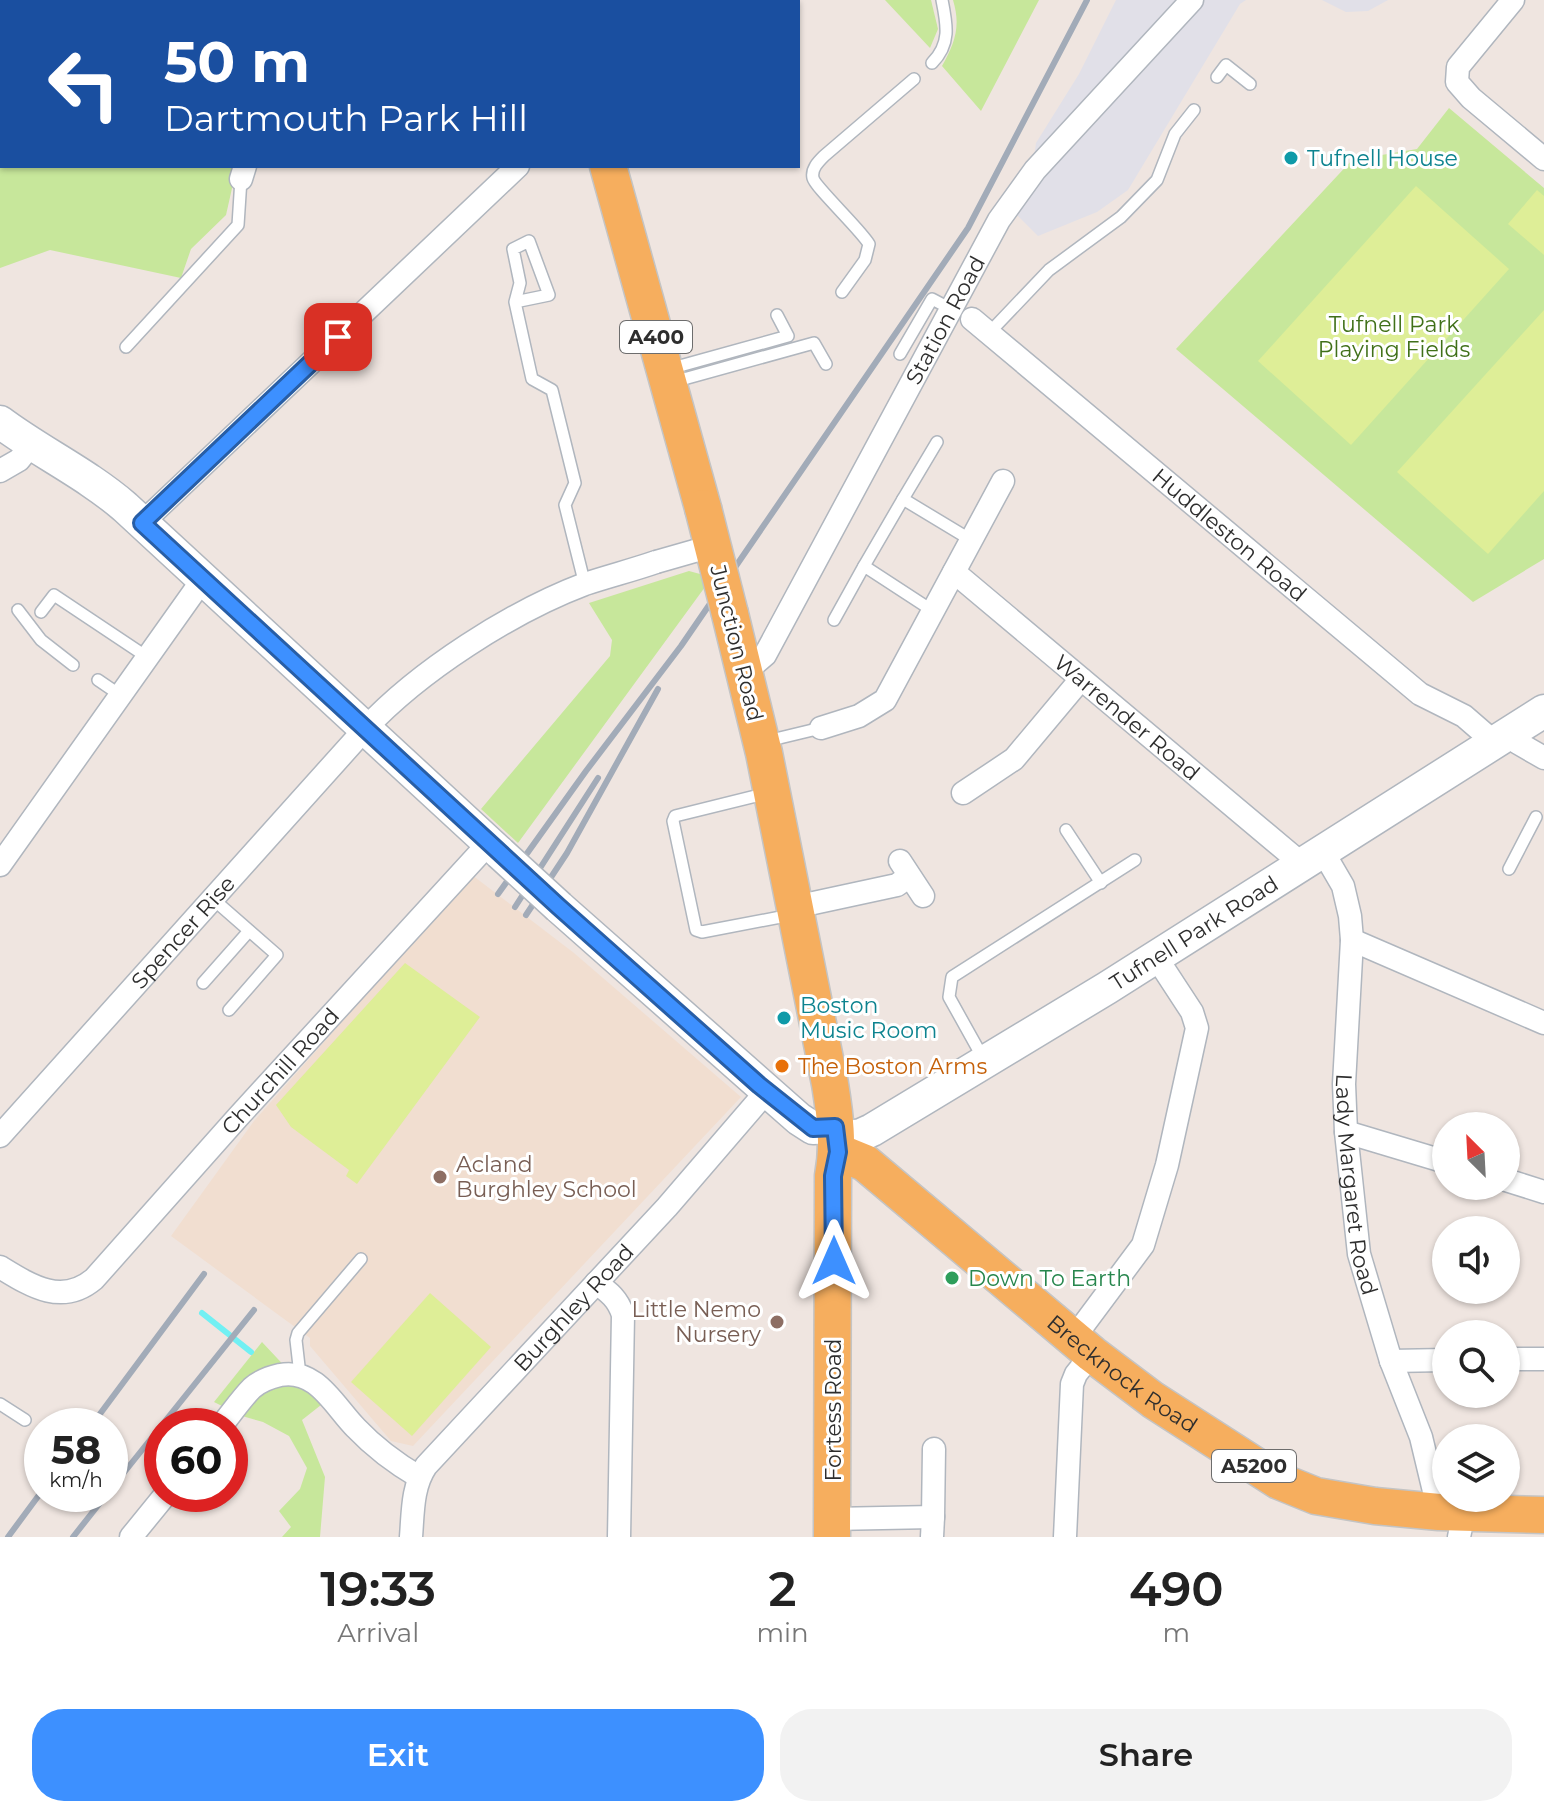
<!DOCTYPE html>
<style>
:root{--surface:#fff;--page:#f2f2f2;--text:#222;--muted:#767676;--accent:#3d90ff}
body{margin:0;font-family:Montserrat,sans-serif;background:var(--page);color:var(--text);height:100vh;display:flex;flex-direction:column;font-size:30px;white-space:nowrap}
*{box-sizing:border-box;margin:0}
p{font-size:26px;color:var(--muted)}
.icon{flex:none;width:44px;height:44px;fill:none;stroke:currentColor;stroke-width:2;stroke-linecap:round;stroke-linejoin:round}
.map{position:relative;height:1537px;overflow:hidden}
.drawer{display:flex;flex-direction:column;background:var(--surface);flex:1}
.drawer>*{flex:none}
.guide{position:absolute;left:0px;top:0px;width:800px;height:168px;box-shadow:0 2px 6px #0004;background:#1a4fa0;color:#fff;overflow:hidden}
.needle{width:52px;rotate:336deg}
.controls{position:absolute;left:1432px;top:1112px;display:grid;gap:16px}
.controls a{display:grid;place-items:center;width:88px;height:88px;border-radius:50%;background:var(--surface);box-shadow:0 2px 6px #0004;font-size:40px}
.speed{position:absolute;left:24px;top:1408px;display:flex;gap:16px;font-size:40px;font-weight:700;text-align:center}
.speed>*{display:grid;place-content:center;width:104px;height:104px;border-radius:50%;background:var(--surface);box-shadow:0 2px 6px #0004;line-height:1}
.speed small{font-size:20px;font-weight:400}
.speed .limit{border:12px solid #d22;background:#fff;color:#111}
.pin{position:absolute;display:grid;place-items:center;width:68px;height:68px;color:#fff;margin:-34px;border-radius:16px;box-shadow:0 4px 12px #0006}
.me{position:absolute;width:88px;margin:-44px;rotate:0deg;stroke-linejoin:round;filter:drop-shadow(0 0 6px #0008)}
.turn{display:flex;align-items:center;gap:28px;height:168px;padding:0 32px;font-size:36px}
.turn .icon{width:104px;height:104px;stroke-width:2.5}
.turn b{display:block;font-size:56px;line-height:68px}
.eta{display:flex;justify-content:space-evenly;align-items:center;height:136px;text-align:center}
.eta b{font-size:48px;font-weight:600;line-height:56px}
.button{display:flex;gap:16px;margin-top:auto;padding:16px 32px}
.button a{flex:1;height:92px;border-radius:32px;background:var(--accent);color:#fff;font-size:32px;font-weight:600;line-height:92px;text-align:center}
.button a+a{background:var(--page);color:var(--text)}
.map>svg:first-child{display:block}
.industrial{fill:#e1e0e8}
.education{fill:#f1ded0}
.green{fill:#c7e79b}
.pitch{fill:#deee97}
.lines{fill:none;stroke-linecap:round;stroke-linejoin:round}
.stream{stroke:#71f0f3;stroke-width:6}
.lane-casing{stroke:#b0b6be;stroke-width:14}
.street-casing{stroke:#b0b6be;stroke-width:25}
.secondary-casing{stroke:#b0b6be;stroke-width:35}
.primary-casing{stroke:#c4c4c4;stroke-width:39}
.lane{stroke:#fff;stroke-width:11}
.street{stroke:#fff;stroke-width:22}
.secondary{stroke:#fff;stroke-width:32}
.primary{stroke:#f6ae5e;stroke-width:36}
.rail{stroke:#a2abb8;stroke-width:6}
.street-bridge-casing{stroke:#b0b6be;stroke-width:25;stroke-linecap:butt}
.secondary-bridge-casing{stroke:#b0b6be;stroke-width:35;stroke-linecap:butt}
.primary-bridge-casing{stroke:#c4c4c4;stroke-width:39;stroke-linecap:butt}
.street-bridge{stroke:#fff;stroke-width:22}
.secondary-bridge{stroke:#fff;stroke-width:32}
.primary-bridge{stroke:#f6ae5e;stroke-width:36}
.route-casing{stroke:#285ea6;stroke-width:20}
.route{stroke:#3d90ff;stroke-width:14}
.culture-dot{fill:#0f9aa8;stroke:#fff;stroke-width:3}
.food-dot{fill:#e8710a;stroke:#fff;stroke-width:3}
.education-dot{fill:#8d6e63;stroke:#fff;stroke-width:3}
.leisure-dot{fill:#2e9e5b;stroke:#fff;stroke-width:3}
.labels{text-anchor:middle;stroke-width:6;stroke-linejoin:round;paint-order:stroke}
.shield{fill:#fff;stroke:#6d6d6d;stroke-width:2}
.shield-label{font-size:20px;font-weight:bold;fill:#2e2e2e}
.culture-label{font-size:22px;fill:#0d838f;stroke:#fff;text-anchor:start}
.street-label{font-size:22px;fill:#2e2e2e;stroke:#fff}
.park-label{font-size:22px;fill:#407019;stroke:#fff}
.food-label{font-size:22px;fill:#c56008;stroke:#fff;text-anchor:start}
.education-label{font-size:22px;fill:#785e54;stroke:#fff;text-anchor:start}
.leisure-label{font-size:22px;fill:#27864d;stroke:#fff;text-anchor:start}
</style>
<div class="map">
<svg width="1544" height="1537" viewBox="0 0 1544 1537">
<rect width="100%" height="100%" fill="#efe5e0"/>
<!-- industrial -->
<g class="industrial">
<path d="M1116,0H1246L1240,4L1128,190L1097,212L1038,236L1000,198L1034,157L1036,143L1079,74Z"/>
<path d="M1322,0H1388L1368,11L1346,12Z"/>
</g>
<!-- education -->
<path class="education" d="M472,875L574,953L741,1097L413,1446L391,1441L310,1346V1338L171,1236L254,1121Z"/>
<!-- green -->
<g class="green">
<path d="M0,0H174V2H2V166H237L226,215L191,249L181,278L50,250L0,268Z"/>
<path d="M885,0H931L938,29L930,48Z"/>
<path d="M953,0H1039L981,111L942,66C955,43 961,26 953,0Z"/>
<path d="M1449,108L1544,188V559L1473,602L1176,349L1352,160L1417,149Z"/>
<path d="M689,571L700,574L705,587L518,843L481,809L610,656L612,640L589,603Z"/>
<path d="M262,1342L321,1405L302,1420L325,1477L320,1537H282L291,1527L279,1511L300,1489L307,1468L289,1436L263,1422L242,1416L214,1402Z"/>
</g>
<!-- pitch -->
<g class="pitch">
<path d="M1416,186L1509,269L1351,445L1258,361Z"/>
<path d="M1537,190L1544,196V255L1508,224Z"/>
<path d="M1544,310V491L1488,554L1397,472Z"/>
<path d="M405,963L480,1017L357,1184L346,1176L349,1170L291,1127L276,1105Z"/>
<path d="M430,1293L491,1347L412,1436L351,1382Z"/>
</g>
<g class="lines">
<!-- stream -->
<path class="stream" d="M202,1313L251,1352"/>
<defs>
<g id="lane">
<path d="M932,63C951,44 947,25 942,0"/>
<path d="M1217,77L1226,65L1250,84"/>
<path d="M842,292L865,260L869,244C860,229 815,187 813,178C811,169 818,162 824,156L914,79"/>
<path d="M515,302L549,295L529,241L513,249L520,283L515,302L532,379L552,390L575,483L565,505L585,585"/>
<path d="M989,333L1049,270L1121,217L1157,180L1175,134L1194,110"/>
<path d="M126,347L238,225L241,179"/>
<path d="M900,354L932,299L951,309"/>
<path d="M669,369L788,336L777,315"/>
<path d="M673,382L814,343L826,364"/>
<path d="M937,442L903,499L971,540"/>
<path d="M864,566L903,499"/>
<path d="M18,610L41,640L73,665"/>
<path d="M41,612L54,595L147,657"/>
<path d="M834,620L864,566L933,611"/>
<path d="M98,680L120,695"/>
<path d="M767,741L821,728"/>
<path d="M768,793L675,816L673,821L696,930L702,932L791,915"/>
<path d="M1066,830L1101,883"/>
<path d="M1509,869L1536,817"/>
<path d="M213,899L277,955L229,1010"/>
<path d="M203,983L249,931"/>
<path d="M983,1058L949,997L952,977L1135,860"/>
<path d="M300,1375L296,1340L298,1333L361,1259"/>
<path d="M0,1404L25,1420"/>
</g>
<g id="street">
<path d="M266,0V2"/>
<path d="M1513,0L1458,67L1457,82L1471,98L1544,159"/>
<path d="M406,2L408,0"/>
<path d="M735,2L737,0"/>
<path d="M241,179L245,166"/>
<path id="s1" d="M972,319L1420,694L1464,716L1494,742"/>
<path d="M0,471L19,460L31,445"/>
<path d="M142,523L518,166"/>
<path id="s2" d="M954,572L1302,864"/>
<path id="s3" d="M744,673L765,655L999,220L1035,170L1192,0"/>
<path d="M821,728L859,716L885,700L1003,481"/>
<path d="M1509,732L1518,743L1544,758"/>
<path d="M963,793L1014,759L1081,679"/>
<path id="s4" d="M1322,850L1343,886L1350,916L1352,940L1344,1084L1346,1132L1359,1254L1391,1361L1421,1437L1439,1512"/>
<path d="M900,861L923,896"/>
<path d="M0,865L203,579"/>
<path d="M795,907L897,885L908,877"/>
<path d="M1352,940L1544,1023"/>
<path d="M1346,1132L1446,1162"/>
<path id="s5" d="M0,1136L365,729C419,671 511,612 585,584C609,576 633,570 656,562"/>
<path d="M1506,1180L1544,1192"/>
<path id="s6" d="M0,1267C31,1286 62,1306 94,1279L238,1117L489,843"/>
<path d="M596,1283C609,1292 618,1299 623,1315L619,1537"/>
<path d="M1073,1339L1143,1245L1167,1165L1197,1028L1192,1012L1156,957"/>
<path d="M1506,1359H1544"/>
<path d="M1391,1361L1446,1360"/>
<path d="M221,1426C231,1414 241,1399 252,1388C260,1381 271,1377 280,1375C317,1368 334,1406 356,1428C375,1448 395,1463 419,1477"/>
<path d="M832,1519L933,1517L934,1449"/>
<path d="M131,1537L166,1494"/>
<path id="s7" d="M411,1537C413,1512 412,1487 426,1466L667,1207L766,1092"/>
<path d="M932,1537L933,1517"/>
<path d="M1065,1537L1072,1384L1076,1374L1092,1354"/>
<path d="M1459,1537L1464,1513"/>
</g>
<g id="secondary">
<path d="M0,422C40,452 87,474 125,507L500,853"/>
<path d="M559,907L799,1119L813,1128L835,1127"/>
<path id="s8" d="M837,1139L861,1135L872,1130L1107,988L1544,711"/>
</g>
<g id="primary">
<path d="M576,0L577,2"/>
<path d="M608,166L703,508"/>
<path d="M730,614L764,753L830,1084C835,1115 839,1145 833,1176L832,1537"/>
<path id="s9" d="M838,1152L865,1163L1092,1354L1153,1400L1279,1481L1316,1496L1375,1506L1439,1512L1544,1515"/>
</g>
</defs>
<!-- lane casing -->
<use href="#lane" class="lane-casing"/>
<!-- street casing -->
<use href="#street" class="street-casing"/>
<!-- secondary casing -->
<use href="#secondary" class="secondary-casing"/>
<!-- primary casing -->
<use href="#primary" class="primary-casing"/>
<!-- lane -->
<use href="#lane" class="lane"/>
<!-- street -->
<use href="#street" class="street"/>
<!-- secondary -->
<use href="#secondary" class="secondary"/>
<!-- primary -->
<use href="#primary" class="primary"/>
<!-- rail -->
<g class="rail">
<path d="M498,894L586,771L681,646L968,228L1087,0"/>
<path d="M515,907L598,778"/>
<path d="M526,915L567,853L658,689"/>
<path d="M91,1426L204,1274"/>
<path d="M110,1490L254,1310"/>
<path d="M8,1537L42,1491"/>
<path d="M73,1537L107,1494"/>
</g>
<defs>
<path id="street-bridge" d="M656,562L712,546"/>
<path id="secondary-bridge" d="M500,853L559,907"/>
<path id="primary-bridge" d="M703,508L730,614"/>
</defs>
<!-- street-bridge casing -->
<use href="#street-bridge" class="street-bridge-casing"/>
<!-- secondary-bridge casing -->
<use href="#secondary-bridge" class="secondary-bridge-casing"/>
<!-- primary-bridge casing -->
<use href="#primary-bridge" class="primary-bridge-casing"/>
<!-- street-bridge -->
<use href="#street-bridge" class="street-bridge"/>
<!-- secondary-bridge -->
<use href="#secondary-bridge" class="secondary-bridge"/>
<!-- primary-bridge -->
<use href="#primary-bridge" class="primary-bridge"/>
</g>
<g class="lines">
<defs>
<path id="route" d="M338,337L142,523L559,907L759,1085L813,1128L835,1127L838,1152L833,1176L834,1261"/>
</defs>
<!-- route casing -->
<use href="#route" class="route-casing"/>
<!-- route -->
<use href="#route" class="route"/>
</g>
<!-- markers -->
<g class="culture-dot">
<circle cx="1291" cy="158" r="8"/>
<circle cx="784" cy="1018" r="8"/>
</g>
<circle class="food-dot" cx="782" cy="1066" r="8"/>
<g class="education-dot">
<circle cx="440" cy="1177" r="8"/>
<circle cx="777" cy="1322" r="8"/>
</g>
<circle class="leisure-dot" cx="952" cy="1278" r="8"/>
<g class="labels">
<!-- shield labels -->
<g class="shield">
<rect x="620" y="321" width="72" height="32" rx="6"/>
<rect x="1212" y="1450" width="84" height="32" rx="6"/>
</g>
<g class="shield-label">
<text x="656" y="344">A400</text>
<text x="1254" y="1473">A5200</text>
</g>
<!-- culture labels -->
<g class="culture-label">
<text x="1307" y="166">Tufnell House</text>
<text x="800" y="1013">Boston<tspan x="800" dy="25">Music Room</tspan></text>
</g>
<!-- street labels -->
<g class="street-label">
<text dy="8" stroke="none"><textPath href="#s3" startOffset="408">Station Road</textPath></text>
<text dy="8" stroke="none"><textPath href="#s1" startOffset="336">Huddleston Road</textPath></text>
<text transform="translate(737 643) rotate(76)" y="8">Junction Road</text>
<text dy="8" stroke="none"><textPath href="#s2" startOffset="226">Warrender Road</textPath></text>
<text dy="8" stroke="none"><textPath href="#s5" startOffset="274">Spencer Rise</textPath></text>
<text dy="8" stroke="none"><textPath href="#s8" startOffset="414">Tufnell Park Road</textPath></text>
<text dy="8" stroke="none"><textPath href="#s6" startOffset="382">Churchill Road</textPath></text>
<text dy="8" stroke="none"><textPath href="#s4" startOffset="342">Lady Margaret Road</textPath></text>
<text dy="8" stroke="none"><textPath href="#s7" startOffset="290">Burghley Road</textPath></text>
<text dy="8" stroke="none"><textPath href="#s9" startOffset="362">Brecknock Road</textPath></text>
<text transform="translate(833 1410) rotate(-90)" y="8">Fortess Road</text>
</g>
<!-- park labels -->
<g class="park-label">
<text x="1394" y="332">Tufnell Park<tspan x="1394" dy="25">Playing Fields</tspan></text>
</g>
<!-- food labels -->
<g class="food-label">
<text x="798" y="1074">The Boston Arms</text>
</g>
<!-- education labels -->
<g class="education-label">
<text x="456" y="1172">Acland<tspan x="456" dy="25">Burghley School</tspan></text>
<text x="761" y="1317" text-anchor="end">Little Nemo<tspan x="761" dy="25">Nursery</tspan></text>
</g>
<!-- leisure labels -->
<g class="leisure-label">
<text x="968" y="1286">Down To Earth</text>
</g>
</g>
</svg>
<div class="controls">
<a><svg class="needle" viewBox="-14 -14 28 28"><path d="M0-13l5 13h-10z" fill="#e53935"/><path d="M0 13l5-13h-10z" fill="#767676"/></svg></a>
<a><svg class="icon" aria-label="sound" viewBox="0 0 24 24"><path d="M4 9h4l5-4v14l-5-4H4zM17 9q2 3 0 6"/></svg></a>
<a><svg class="icon" aria-label="search" viewBox="0 0 24 24"><circle cx="10" cy="10" r="6"/><path d="M15 15l6 6"/></svg></a>
<a><svg class="icon" aria-label="layers" viewBox="0 0 24 24"><path d="M12 4l9 5-9 5-9-5zM3 14l9 5 9-5"/></svg></a>
</div>
<div class="speed"><div>58<small>km/h</small></div><div class="limit">60</div></div>
<div class="pin" style="left:338px;top:337px;background:#d93025"><svg class="icon" aria-label="arrive" viewBox="0 0 24 24"><path d="M6 21V4h12l-3 4 3 4H6"/></svg></div>
<svg class="me" style="left:834px;top:1261px" viewBox="-20 -20 40 40"><path d="M0-17L14 15 0 8-14 15z" fill="#3d90ff" stroke="#fff" stroke-width="4"/></svg>
<div class="guide">
<div class="turn"><svg class="icon" aria-label="left" viewBox="0 0 24 24"><path d="M17 20v-9H6M10 6l-5 5 5 5"/></svg><div><b>50 m</b>Dartmouth Park Hill</div></div>
</div>
</div>
<section class="drawer">
<div class="eta">
<div><b>19:33</b><p>Arrival</p></div>
<div><b>2</b><p>min</p></div>
<div><b>490</b><p>m</p></div>
</div>
<div class="button"><a>Exit</a><a>Share</a></div>
</section>
